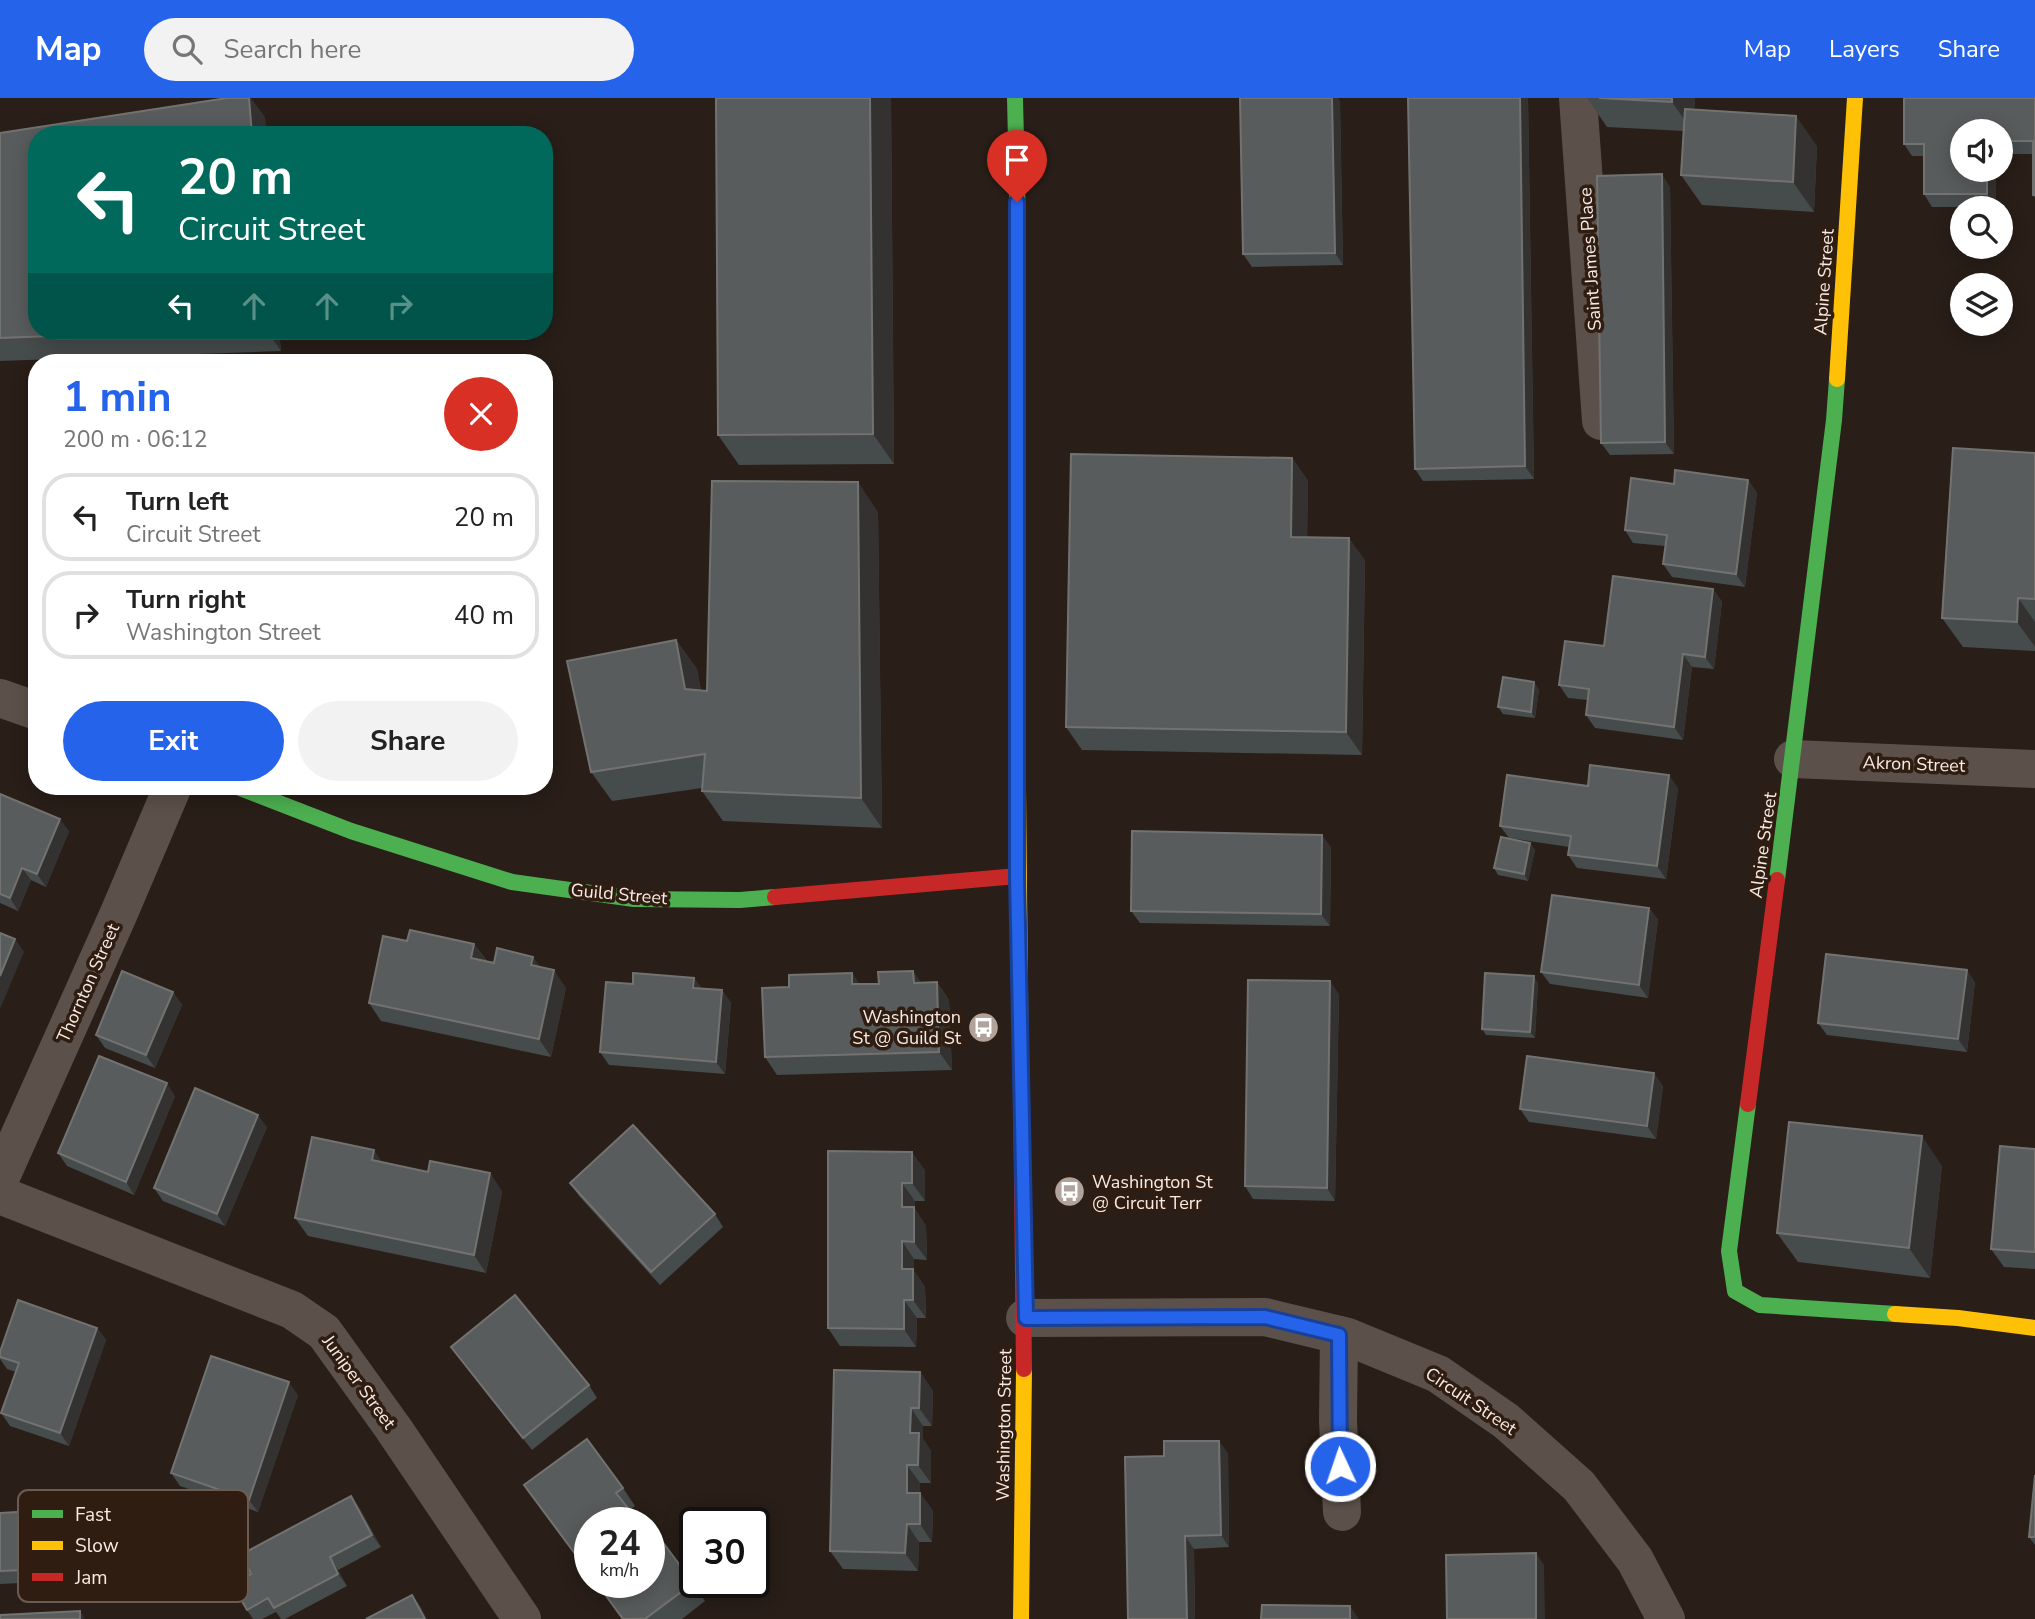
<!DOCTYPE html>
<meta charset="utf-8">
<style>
:root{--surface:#fff;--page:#f2f2f2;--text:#222;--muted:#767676;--line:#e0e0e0;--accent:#2563eb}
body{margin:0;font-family:"Nunito Sans",sans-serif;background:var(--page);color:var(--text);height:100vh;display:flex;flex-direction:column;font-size:26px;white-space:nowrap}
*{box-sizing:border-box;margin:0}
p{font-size:23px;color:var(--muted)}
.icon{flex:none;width:38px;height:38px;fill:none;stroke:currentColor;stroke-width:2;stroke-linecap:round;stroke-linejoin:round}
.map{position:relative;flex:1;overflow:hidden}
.details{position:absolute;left:28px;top:256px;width:525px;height:441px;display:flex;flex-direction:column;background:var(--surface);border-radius:28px;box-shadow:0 4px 18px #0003}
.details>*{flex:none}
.banner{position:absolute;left:28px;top:28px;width:525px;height:214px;border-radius:28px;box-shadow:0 4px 18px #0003;background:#00695c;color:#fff;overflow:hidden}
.tools{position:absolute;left:1950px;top:21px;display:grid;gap:14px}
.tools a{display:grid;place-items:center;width:63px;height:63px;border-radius:50%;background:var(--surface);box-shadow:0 4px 18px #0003;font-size:35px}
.speed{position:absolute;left:574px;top:1409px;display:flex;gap:14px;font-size:35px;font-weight:700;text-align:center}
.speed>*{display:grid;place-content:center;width:91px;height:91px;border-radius:50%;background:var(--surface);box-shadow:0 4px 18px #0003;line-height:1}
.speed small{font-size:18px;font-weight:400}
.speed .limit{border:4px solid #111;border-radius:10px;background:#fff;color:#111}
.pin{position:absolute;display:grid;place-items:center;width:60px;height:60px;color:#fff;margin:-72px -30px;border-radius:50% 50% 50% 0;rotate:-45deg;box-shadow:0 0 7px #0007}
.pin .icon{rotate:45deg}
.me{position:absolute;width:77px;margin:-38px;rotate:357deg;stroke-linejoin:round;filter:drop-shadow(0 0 5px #0008)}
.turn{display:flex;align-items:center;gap:24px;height:147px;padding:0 35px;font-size:32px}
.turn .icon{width:91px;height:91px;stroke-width:2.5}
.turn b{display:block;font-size:49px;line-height:60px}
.lanes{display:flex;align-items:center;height:66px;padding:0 35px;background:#0003;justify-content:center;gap:35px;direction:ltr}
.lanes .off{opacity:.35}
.round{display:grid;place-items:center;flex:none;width:74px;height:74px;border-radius:37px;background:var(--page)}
.summary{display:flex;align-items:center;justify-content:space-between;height:119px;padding:0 35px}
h1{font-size:42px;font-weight:700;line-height:52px;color:var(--accent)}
.button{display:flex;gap:14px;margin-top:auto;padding:14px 35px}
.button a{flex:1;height:80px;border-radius:42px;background:var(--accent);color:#fff;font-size:28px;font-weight:700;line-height:80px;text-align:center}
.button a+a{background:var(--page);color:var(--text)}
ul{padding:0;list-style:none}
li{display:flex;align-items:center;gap:21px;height:88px;margin:0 14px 10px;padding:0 21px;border:4px solid var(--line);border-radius:28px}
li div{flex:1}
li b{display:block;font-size:26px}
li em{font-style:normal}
header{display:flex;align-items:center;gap:42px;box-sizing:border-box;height:98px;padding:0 35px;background:var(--accent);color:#fff}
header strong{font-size:33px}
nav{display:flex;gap:38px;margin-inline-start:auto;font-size:24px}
.search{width:490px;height:63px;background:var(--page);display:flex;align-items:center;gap:18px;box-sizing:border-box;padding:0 24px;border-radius:38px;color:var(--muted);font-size:26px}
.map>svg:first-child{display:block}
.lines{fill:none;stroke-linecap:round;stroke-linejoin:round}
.street{stroke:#5c514a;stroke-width:38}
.fast{stroke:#4caf50;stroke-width:16}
.slow{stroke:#ffc107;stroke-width:16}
.jam{stroke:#c62828;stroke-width:16}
.wall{fill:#464b4b}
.shaded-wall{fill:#333230}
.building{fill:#595c5c;stroke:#727371;stroke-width:2}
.route-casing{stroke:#184099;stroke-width:18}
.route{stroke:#2563eb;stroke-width:12}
.labels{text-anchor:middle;stroke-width:7;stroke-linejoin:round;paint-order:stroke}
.street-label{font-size:18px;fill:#f7ebe3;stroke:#2f1d12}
.poi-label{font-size:18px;fill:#f7ebe3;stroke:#2f1d12;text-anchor:end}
.key{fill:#2f1d12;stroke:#6b5b51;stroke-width:2}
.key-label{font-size:19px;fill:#f7ebe3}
</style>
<header>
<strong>Map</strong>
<div class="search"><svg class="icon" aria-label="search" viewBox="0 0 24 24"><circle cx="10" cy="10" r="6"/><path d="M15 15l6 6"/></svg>Search here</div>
<nav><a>Map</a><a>Layers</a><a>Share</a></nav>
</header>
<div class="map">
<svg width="2035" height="1521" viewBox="0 0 2035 1521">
<rect width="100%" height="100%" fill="#291e18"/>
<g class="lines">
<!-- street -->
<g class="street">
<path d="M1578,0L1601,323"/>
<path d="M0,600L37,613"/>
<path d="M1793,661L2035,671"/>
<path d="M0,1081L119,815L173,688"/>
<path d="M0,1097L292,1212L324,1234L393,1330L522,1521"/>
<path d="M1025,1220L1265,1219L1348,1239L1438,1276L1506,1323L1579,1388L1635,1462L1666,1521"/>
<path d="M1339,1237L1338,1322L1342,1414"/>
</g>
<!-- fast -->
<g class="fast">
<path d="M1015,0L1018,129V689"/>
<path d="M235,688L351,733L512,784L634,801L740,802L775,799"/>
<path d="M1777,782L1834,322L1837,281"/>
<path d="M1748,1006L1729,1153L1735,1193L1760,1207L1895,1216"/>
</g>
<!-- slow -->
<g class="slow">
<path d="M1837,281L1855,0"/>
<path d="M1018,689L1021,990"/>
<path d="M1895,1216L1958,1220L2035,1230"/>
<path d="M1021,1521L1024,1271"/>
</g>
<!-- jam -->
<g class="jam">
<path d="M775,799L1018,778"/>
<path d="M1021,990L1024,1271"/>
<path d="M1748,1006L1777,782"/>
</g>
</g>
<!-- wall -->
<g class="wall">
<path d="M716,0H891L894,366L739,367L718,337Z"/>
<path d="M1240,0H1338L1340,4L1343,167L1252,169L1243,156Z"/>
<path d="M1408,0H1528L1534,381L1423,383L1415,371Z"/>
<path d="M1587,0H1695L1694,12L1817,48L1814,114L1702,107L1681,77L1684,33L1607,29Z"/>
<path d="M2035,0V100L2033,97V56H2000V33H1962V72H1996V109H1932L1924,96V58H1912L1904,46Z"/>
<path d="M265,19L266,37H37V233H279L281,253L0,263V35Z"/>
<path d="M1670,89L1674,356L1610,357L1601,345Z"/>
<path d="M2035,355V553L1963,549L1942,520Z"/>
<path d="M1292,360L1308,383L1307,439L1365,462L1362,657L1082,652L1066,629Z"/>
<path d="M1748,382L1757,395L1745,489L1672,479L1663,466L1665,448L1633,445L1625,432L1674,386Z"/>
<path d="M878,414L882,730L723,723L702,693V690L612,703L591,674L676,542L697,571L701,592L707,593Z"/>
<path d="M1713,491L1722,504L1714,571L1692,569L1683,642L1595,630L1586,617L1588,602L1568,600L1559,587L1604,548Z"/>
<path d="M1539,591L1535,620L1503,616L1498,609Z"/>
<path d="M498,688H543V690Z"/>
<path d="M1588,688L1678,690L1666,781L1577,770L1568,757L1569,749L1509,740L1500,728Z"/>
<path d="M0,696L69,733L46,789L31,782L18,813L0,805Z"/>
<path d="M1530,745L1535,752L1528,783L1498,777L1494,770Z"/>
<path d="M1331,749L1330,828L1140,825L1131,813Z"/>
<path d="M1649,810L1658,822L1648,900L1550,886L1541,874Z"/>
<path d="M407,843L474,846L487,863L541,869L566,890L551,959L381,923L369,905Z"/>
<path d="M852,875L859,886L937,884L949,902L952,972L777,977L765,959L789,889Z"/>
<path d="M694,880L702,891L722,892L731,905L725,976L609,967L600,954L633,886Z"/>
<path d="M1975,884L1967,954L1827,937L1818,925Z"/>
<path d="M1538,885L1535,940L1486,937L1482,931Z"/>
<path d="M173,894L182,907L155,970L105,950L96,937Z"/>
<path d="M1339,896L1335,1103L1253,1101L1245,1088Z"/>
<path d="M1663,988L1656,1041L1529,1024L1520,1011Z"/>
<path d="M175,998L134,1097L67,1068L58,1055Z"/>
<path d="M267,1029L225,1128L163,1103L154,1090Z"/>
<path d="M2035,1051V1171L2004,1169L1991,1151Z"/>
<path d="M828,1053L925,1072V1103H915V1111L926,1128L927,1162L914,1161V1173L925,1189L926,1220H917L916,1249L840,1248L828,1230Z"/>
<path d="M382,1064L428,1074L490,1075L502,1094L486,1175L308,1138L295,1120Z"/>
<path d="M1942,1068L1930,1180L1798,1164L1777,1135Z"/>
<path d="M570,1085L715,1116L723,1129L660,1187L579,1098Z"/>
<path d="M97,1230L106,1242L69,1348L10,1328L1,1315L16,1274L7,1271L0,1261V1254Z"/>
<path d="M451,1249L589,1287L597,1300L532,1352Z"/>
<path d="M920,1274L933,1293L932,1328H923V1341L931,1353V1385H920V1395L933,1413L932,1444H919L918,1473L843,1471L830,1453Z"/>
<path d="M298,1297L258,1414L180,1388L171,1375Z"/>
<path d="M1228,1355L1229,1449L1194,1451L1195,1521H1128L1164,1358Z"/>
<path d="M2035,1377V1447L2029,1439Z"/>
<path d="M524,1387L623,1390L635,1408L630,1412L590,1424V1477Z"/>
<path d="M351,1398L360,1411L381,1449L338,1472L347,1488L285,1521H281L276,1514L262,1521H253L247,1512L251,1476Z"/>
<path d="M0,1415L60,1425L63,1483L0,1486Z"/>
<path d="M656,1435L705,1503L682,1521H622L595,1484H649L650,1440Z"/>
</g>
<!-- shaded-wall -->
<g class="shaded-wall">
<path d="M249,0H251L265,19L266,37H252Z"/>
<path d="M870,0H891L894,366L873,336Z"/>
<path d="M1332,0H1338L1340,4L1343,167L1335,155Z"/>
<path d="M1520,0H1528L1534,381L1525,368Z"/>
<path d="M1672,0H1695L1693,34L1672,4Z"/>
<path d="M1796,18L1817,48L1814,114L1793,84Z"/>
<path d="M1987,72H1996V109L1987,96Z"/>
<path d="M1662,76L1670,89L1674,356L1665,344Z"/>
<path d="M267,233H279L281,253Z"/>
<path d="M1292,360L1308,383L1307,462L1291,439Z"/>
<path d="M1748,382L1757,395L1745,489L1736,476Z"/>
<path d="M858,384L878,414L882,730L861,700Z"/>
<path d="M1349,440L1365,462L1362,657L1346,634Z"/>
<path d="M1713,491L1722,504L1714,571L1705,559Z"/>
<path d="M2018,500L2035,524V549L2017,524Z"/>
<path d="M544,510L552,521L544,660Z"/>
<path d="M676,542L697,571L706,621L685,591Z"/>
<path d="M1683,556L1692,569L1683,642L1674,629Z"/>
<path d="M1534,584L1539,591L1535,620L1531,614Z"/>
<path d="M1669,677L1678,690L1666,781L1657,768Z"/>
<path d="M60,721L69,733L46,789L37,776Z"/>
<path d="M1322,737L1331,749L1330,828L1321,816Z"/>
<path d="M1530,745L1535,752L1528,783L1524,776Z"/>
<path d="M22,770L31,782L18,813L10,800Z"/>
<path d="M1649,810L1658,822L1648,900L1639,887Z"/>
<path d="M15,841L24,854L0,911V878Z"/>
<path d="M474,846L487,864L471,860Z"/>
<path d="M533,859L546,877L531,867Z"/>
<path d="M554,872L566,890L551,959L539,941Z"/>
<path d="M1967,872L1975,884L1967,954L1958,941Z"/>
<path d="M913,873L926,891L914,885Z"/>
<path d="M852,875L864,893L852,886Z"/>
<path d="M1534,878L1538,885L1535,940L1530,934Z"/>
<path d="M694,880L703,892L693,890Z"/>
<path d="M1330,883L1339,896L1335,1103L1327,1090Z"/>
<path d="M937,884L949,902L952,972L939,954Z"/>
<path d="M722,892L731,905L725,976L716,964Z"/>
<path d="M173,894L182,907L155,970L146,957Z"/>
<path d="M1654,975L1663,988L1656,1041L1647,1028Z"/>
<path d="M167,985L175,998L134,1097L126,1084Z"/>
<path d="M258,1017L267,1029L225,1128L217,1116Z"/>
<path d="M1922,1038L1942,1068L1930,1180L1909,1150Z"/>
<path d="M374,1052L386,1070L372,1062Z"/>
<path d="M912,1054L925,1072V1103L912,1085Z"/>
<path d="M490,1075L502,1094L486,1175L474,1157Z"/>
<path d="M902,1085L915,1103V1111L926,1128L927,1162L914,1144L902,1109Z"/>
<path d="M902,1143L914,1161V1173L925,1189L926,1220L913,1202L902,1171Z"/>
<path d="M904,1202L917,1220L916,1249L904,1231Z"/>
<path d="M97,1230L106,1242L69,1348L60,1335Z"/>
<path d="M920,1274L933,1293L932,1328L919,1310Z"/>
<path d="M289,1284L298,1297L258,1414L249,1402Z"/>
<path d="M911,1310L923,1328V1341L931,1353V1385L918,1367L910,1335Z"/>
<path d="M1219,1343L1228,1355L1229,1449L1221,1437Z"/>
<path d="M907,1367L920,1385V1413L907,1395Z"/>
<path d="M920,1395L933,1413L932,1444L920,1426Z"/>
<path d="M351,1398L360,1411L381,1449L372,1437Z"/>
<path d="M51,1412L60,1425L63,1483L54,1471Z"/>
<path d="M907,1426L919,1444L918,1473L905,1455Z"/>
<path d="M1185,1438L1194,1451L1195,1521H1187Z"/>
<path d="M1536,1455L1544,1467L1545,1521H1536Z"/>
<path d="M330,1459L338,1472L347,1488L338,1476Z"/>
<path d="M412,1497L421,1509L427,1521H425Z"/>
<path d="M1350,1508L1359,1521H1350Z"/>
<path d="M80,1513L85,1521H80Z"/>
</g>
<!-- building -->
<g class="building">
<path d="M227,0H249L252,37H37V233H184L0,240V35Z"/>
<path d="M716,0H870L873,336L718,337Z"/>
<path d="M1240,0H1332L1335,155L1243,156Z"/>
<path d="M1408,0H1520L1525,368L1415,371Z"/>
<path d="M1599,0H1672V4Z"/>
<path d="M1904,0H2035V97H2033V43H2000V33H1962V72H1987V96H1924V46H1904Z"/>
<path d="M1685,11L1796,18L1793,84L1681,77Z"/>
<path d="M1662,76L1665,344L1601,345L1597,78Z"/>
<path d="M1953,350L2035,355V501L2018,500L2017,524L1942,520Z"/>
<path d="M1071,356L1292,360L1291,439L1349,440L1346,634L1066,629Z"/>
<path d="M1675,372L1748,382L1736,476L1663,466L1667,437L1625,432L1631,380L1674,386Z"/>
<path d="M712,383L858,384L861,700L702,693L705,656L591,674L567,563L676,542L685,591L707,593Z"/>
<path d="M1613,478L1713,491L1705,559L1683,556L1674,629L1586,617L1589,591L1559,587L1565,543L1604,548Z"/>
<path d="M1503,579L1534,584L1531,614L1498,609Z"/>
<path d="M1590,667L1669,677L1657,768L1568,757L1571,738L1500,728L1507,677L1588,688Z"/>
<path d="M0,696L60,721L37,776L22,770L10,800L0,796Z"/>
<path d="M1132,733L1322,737L1321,816L1131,813Z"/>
<path d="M1501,739L1530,745L1524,776L1494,770Z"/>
<path d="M1552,797L1649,810L1639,887L1541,874Z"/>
<path d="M410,832L474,846L471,860L494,865L497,850L533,859L531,867L554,872L539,941L369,905L383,838L407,843Z"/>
<path d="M0,835L15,841L0,878Z"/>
<path d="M1826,856L1967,872L1958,941L1818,925Z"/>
<path d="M122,873L173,894L146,957L96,937Z"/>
<path d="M913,873L914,885L937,884L939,954L765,959L762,890L789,889V877L852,875V886H879L878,874Z"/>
<path d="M633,875L694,880L693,890L722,892L716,964L600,954L606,884L633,886Z"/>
<path d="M1485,875L1534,878L1530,934L1482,931Z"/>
<path d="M1248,882L1330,883L1327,1090L1245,1088Z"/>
<path d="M99,958L167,985L126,1084L58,1055Z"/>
<path d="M1527,958L1654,975L1647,1028L1520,1011Z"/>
<path d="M195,990L258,1017L217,1116L154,1090Z"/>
<path d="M1789,1024L1922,1038L1909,1150L1777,1135Z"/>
<path d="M633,1027L715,1116L651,1174L570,1085Z"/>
<path d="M312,1039L374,1052L372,1062L428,1074L430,1063L490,1075L474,1157L295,1120Z"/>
<path d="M2000,1048L2035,1051V1154L1991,1151Z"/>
<path d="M828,1053L912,1054V1085H902V1109H914V1144L902,1143V1171H913V1202H904V1231L828,1230Z"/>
<path d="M515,1197L589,1287L523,1340L451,1249Z"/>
<path d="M18,1202L97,1230L60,1335L1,1315L19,1265L0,1259V1254Z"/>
<path d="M211,1258L289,1284L249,1402L171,1375Z"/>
<path d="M834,1272L920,1274L919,1310H911L910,1335H919L918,1367H907V1395H920V1426H907L905,1455L830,1453Z"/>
<path d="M587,1341L623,1390L616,1395L639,1424H590V1476L524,1387Z"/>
<path d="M1164,1343H1219L1221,1437L1185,1438L1187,1521H1128L1125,1359L1164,1358Z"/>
<path d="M2035,1377V1439H2029Z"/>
<path d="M351,1398L372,1437L330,1459L338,1476L274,1510L268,1500L247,1512L232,1486L251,1476L242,1456Z"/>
<path d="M51,1412L54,1471L0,1473V1415Z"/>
<path d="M656,1435L693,1485L645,1521H623L596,1484H649V1439L650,1440Z"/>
<path d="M1536,1455V1521H1447L1446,1457Z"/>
<path d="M412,1497L425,1521H366Z"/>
<path d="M1262,1507L1350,1508V1521H1261Z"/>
<path d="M80,1513V1521H0V1517Z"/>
</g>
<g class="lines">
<defs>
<path id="route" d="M1017,104V778L1026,1220L1265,1219L1339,1237L1340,1368"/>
</defs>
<!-- route casing -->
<use href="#route" class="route-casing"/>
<!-- route -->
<use href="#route" class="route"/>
</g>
<!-- icons -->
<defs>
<symbol id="bus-disc" viewBox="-11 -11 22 22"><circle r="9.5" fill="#afa39c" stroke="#2f1d12"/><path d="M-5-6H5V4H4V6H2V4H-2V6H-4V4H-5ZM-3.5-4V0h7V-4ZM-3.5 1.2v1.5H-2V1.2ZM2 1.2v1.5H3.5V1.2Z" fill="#fff"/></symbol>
</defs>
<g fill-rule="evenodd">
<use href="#bus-disc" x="966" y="912" width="35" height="35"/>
<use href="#bus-disc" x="1052" y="1076" width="35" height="35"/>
</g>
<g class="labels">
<!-- street labels -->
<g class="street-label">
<text transform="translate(1590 161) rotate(-94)" y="6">Saint James Place</text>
<text transform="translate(1824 184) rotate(-86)" y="6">Alpine Street</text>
<text transform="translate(1914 666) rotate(2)" y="6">Akron Street</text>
<text transform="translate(1763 747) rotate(-82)" y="6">Alpine Street</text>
<text transform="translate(619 796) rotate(5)" y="6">Guild Street</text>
<text transform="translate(88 885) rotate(-66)" y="6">Thornton Street</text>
<text transform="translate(359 1284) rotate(54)" y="6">Juniper Street</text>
<text transform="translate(1471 1303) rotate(34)" y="6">Circuit Street</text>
<text transform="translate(1004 1327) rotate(-89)" y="6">Washington Street</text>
</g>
<!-- poi labels -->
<g class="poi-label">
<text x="961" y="925">Washington<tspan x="961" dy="21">St @ Guild St</tspan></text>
<text x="1092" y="1090" text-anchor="start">Washington St<tspan x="1092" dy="21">@ Circuit Terr</tspan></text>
</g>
</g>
<!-- legend -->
<rect x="18" y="1392" width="230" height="112" rx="10" class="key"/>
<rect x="32" y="1412" width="31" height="8" fill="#4caf50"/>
<rect x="32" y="1443" width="31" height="9" fill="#ffc107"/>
<rect x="32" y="1475" width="31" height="8" fill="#c62828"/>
<g class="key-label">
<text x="75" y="1423">Fast</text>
<text x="75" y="1454">Slow</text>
<text x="75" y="1486">Jam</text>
</g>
</svg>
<div class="tools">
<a><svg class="icon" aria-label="sound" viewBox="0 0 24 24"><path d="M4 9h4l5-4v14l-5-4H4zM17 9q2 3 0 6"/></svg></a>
<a><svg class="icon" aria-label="search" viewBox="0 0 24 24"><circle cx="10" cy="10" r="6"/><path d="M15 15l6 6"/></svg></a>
<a><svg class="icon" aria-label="layers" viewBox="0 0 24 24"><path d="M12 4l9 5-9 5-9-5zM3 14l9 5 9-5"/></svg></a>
</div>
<div class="speed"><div>24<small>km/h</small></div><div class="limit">30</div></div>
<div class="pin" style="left:1017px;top:104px;background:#d93025"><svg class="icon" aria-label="arrive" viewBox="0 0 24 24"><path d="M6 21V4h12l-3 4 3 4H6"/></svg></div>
<svg class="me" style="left:1340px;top:1368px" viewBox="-20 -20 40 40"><circle r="17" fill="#2563eb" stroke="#fff" stroke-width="3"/><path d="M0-11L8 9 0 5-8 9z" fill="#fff"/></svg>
<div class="banner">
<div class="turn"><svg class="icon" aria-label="left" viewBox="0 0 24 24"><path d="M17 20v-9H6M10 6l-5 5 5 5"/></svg><div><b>20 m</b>Circuit Street</div></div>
<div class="lanes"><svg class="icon" aria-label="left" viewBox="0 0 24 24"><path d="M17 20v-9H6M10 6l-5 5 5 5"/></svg><svg class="icon off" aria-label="ahead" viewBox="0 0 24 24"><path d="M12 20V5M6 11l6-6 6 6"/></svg><svg class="icon off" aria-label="ahead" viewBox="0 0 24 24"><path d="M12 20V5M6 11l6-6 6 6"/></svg><svg class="icon off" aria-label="right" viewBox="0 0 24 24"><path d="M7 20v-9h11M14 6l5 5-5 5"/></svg></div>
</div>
<section class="details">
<div class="summary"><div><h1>1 min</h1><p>200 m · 06:12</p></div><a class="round" style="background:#d93025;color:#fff"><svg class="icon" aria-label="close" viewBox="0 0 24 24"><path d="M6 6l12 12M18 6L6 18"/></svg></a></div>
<ul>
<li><svg class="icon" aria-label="left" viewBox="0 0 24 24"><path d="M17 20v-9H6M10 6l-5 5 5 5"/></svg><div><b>Turn left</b><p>Circuit Street</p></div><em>20 m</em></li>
<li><svg class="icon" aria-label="right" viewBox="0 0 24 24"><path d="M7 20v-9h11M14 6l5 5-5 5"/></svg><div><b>Turn right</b><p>Washington Street</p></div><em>40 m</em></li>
</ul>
<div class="button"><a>Exit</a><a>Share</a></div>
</section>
</div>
